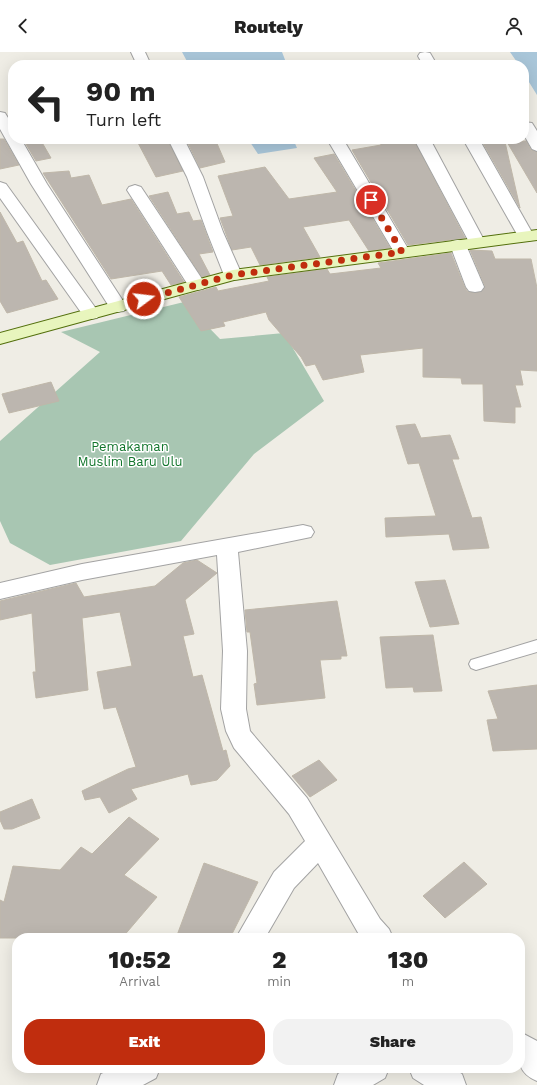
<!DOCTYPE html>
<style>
:root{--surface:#fff;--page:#f2f2f2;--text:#222;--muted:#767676;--accent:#c02d0e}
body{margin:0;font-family:"Work Sans",sans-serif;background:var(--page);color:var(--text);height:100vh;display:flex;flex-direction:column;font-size:15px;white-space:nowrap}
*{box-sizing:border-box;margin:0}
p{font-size:13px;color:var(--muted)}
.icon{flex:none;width:22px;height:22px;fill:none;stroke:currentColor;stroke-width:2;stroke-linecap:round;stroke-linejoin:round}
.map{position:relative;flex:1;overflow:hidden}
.details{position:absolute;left:12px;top:881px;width:513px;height:140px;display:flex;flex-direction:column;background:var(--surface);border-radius:16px;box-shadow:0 4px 16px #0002}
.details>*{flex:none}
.top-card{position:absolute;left:8px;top:8px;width:521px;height:84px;border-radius:16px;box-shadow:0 4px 16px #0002;background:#fff;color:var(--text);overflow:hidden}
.pin{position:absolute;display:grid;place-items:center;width:34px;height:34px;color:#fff;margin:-17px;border:2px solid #fff;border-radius:50%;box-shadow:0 1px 4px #0007}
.me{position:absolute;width:44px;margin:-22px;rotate:75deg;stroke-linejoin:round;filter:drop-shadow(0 0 3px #0008)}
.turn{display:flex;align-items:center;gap:14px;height:84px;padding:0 12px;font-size:18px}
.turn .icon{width:52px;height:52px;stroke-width:2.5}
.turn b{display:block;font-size:28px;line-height:34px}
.eta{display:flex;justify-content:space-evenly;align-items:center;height:68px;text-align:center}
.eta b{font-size:24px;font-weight:800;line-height:28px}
.button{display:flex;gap:8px;margin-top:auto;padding:8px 12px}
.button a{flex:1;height:46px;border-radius:16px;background:var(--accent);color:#fff;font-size:16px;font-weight:800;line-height:46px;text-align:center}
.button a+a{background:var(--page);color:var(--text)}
header{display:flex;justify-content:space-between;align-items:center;height:52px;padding:0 12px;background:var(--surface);font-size:18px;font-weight:800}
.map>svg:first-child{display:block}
.cemetery{fill:#a8c6b2}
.water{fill:#a9c6d9}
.building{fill:#bcb6af;stroke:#bfb7a9}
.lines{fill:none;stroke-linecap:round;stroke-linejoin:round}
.service-casing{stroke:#a3a3a3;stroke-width:2}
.minor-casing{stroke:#a3a3a3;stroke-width:2}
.secondary-casing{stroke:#536f0c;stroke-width:2}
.service{fill:#fff;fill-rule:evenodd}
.minor{fill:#fff;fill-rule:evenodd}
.secondary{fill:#e8f5bd;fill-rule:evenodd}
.route{stroke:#c02d0e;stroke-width:7;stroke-dasharray:0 12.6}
.labels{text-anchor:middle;stroke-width:3;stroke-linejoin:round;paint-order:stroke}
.park-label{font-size:13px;fill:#13762d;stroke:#fff}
</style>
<header><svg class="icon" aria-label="back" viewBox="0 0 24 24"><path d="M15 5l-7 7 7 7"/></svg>Routely<svg class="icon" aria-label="person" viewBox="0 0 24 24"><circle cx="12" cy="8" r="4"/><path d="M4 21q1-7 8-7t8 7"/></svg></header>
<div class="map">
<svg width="537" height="1033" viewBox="0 0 537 1033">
<rect width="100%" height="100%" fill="#efede5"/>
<!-- cemetery -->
<path class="cemetery" d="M184,250L220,287L284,281L324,349L254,402L181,489L50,513L10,491L0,469V389L100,300L61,280Z"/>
<!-- water -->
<g class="water">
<path d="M182,0H282L287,13H189Z"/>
<path d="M510,0H537V43L524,22V13H519Z"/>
<path d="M248,87H293L297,96L258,102Z"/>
</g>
<!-- building -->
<g class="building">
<path d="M0,87H4L19,113L0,117Z"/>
<path d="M23,87H40L51,106L36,109Z"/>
<path d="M136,87H167L183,119L156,125Z"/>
<path d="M186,87H215L225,110L200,116Z"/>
<path d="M380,87H413L465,186L408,193L352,98L381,93Z"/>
<path d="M526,89L531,98L537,100V141L507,90Z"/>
<path d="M505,90L520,156L483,91Z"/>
<path d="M334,102L390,196L369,199L349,168L303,175L320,205L260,213L251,195L232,198L220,166L233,164L218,124L265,115L289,147L337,140L314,106Z"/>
<path d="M69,119L71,126L89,123L102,153L131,147L184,230L171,233L162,219L111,227L43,121Z"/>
<path d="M168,140L177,162L189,160L193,169L201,168L213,200L199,202L210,223L202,225L149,144Z"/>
<path d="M0,160L17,191L23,189L42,229L46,228L58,247L7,261L0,249Z"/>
<path d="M470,198L492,199L495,207H531L537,236V319L520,318L523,333H515L521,355H515V371L484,369L483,332H462L461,326L423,325V296L360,303L364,320L323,328L315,312L306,314L301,305L269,268L266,260L223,270L225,274L201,279L179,245L216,235L218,239L269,229L267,225L327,217L330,222L381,216L378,211L451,201L465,236L468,240L475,241L481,240L485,234Z"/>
<path d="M51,330L59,349L9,361L2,342Z"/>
<path d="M415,372L421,386L450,383L459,407H452L472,466L481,465L489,496L453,498L449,482L386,485L385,466L436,464L419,411L408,412L396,374Z"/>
<path d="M197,508L217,521L185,548L194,582L183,584L193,625L202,623L223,699L226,698L230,714L217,728L191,733L188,722L131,737L137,747L109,761L100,745L85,748L82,739L128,717L136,715L116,655L104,657L97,620L132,614L120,560L82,566L88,638L36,646L33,620H36L32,561L0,568V549L76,531L84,545L155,534L183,511Z"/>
<path d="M445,528L459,572L430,575L415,530Z"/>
<path d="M337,549L347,604H341V607L320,608L325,646L257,653L254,632L257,631L250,580H247L245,558Z"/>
<path d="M433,583L442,639L414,640L413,635L386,636L380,585Z"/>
<path d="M537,633V697L493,699L487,668L498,667L488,639Z"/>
<path d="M319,708L337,728L310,745L292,724Z"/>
<path d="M32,747L40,766L12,777H4L0,768V760Z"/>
<path d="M129,765L159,787L124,823L157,845L122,886H0V848L4,850L13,814L60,818L81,795L92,802Z"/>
<path d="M464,810L487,832L445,866L423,844Z"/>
<path d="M204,811L258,830L230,886H176Z"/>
</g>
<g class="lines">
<defs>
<path id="service" d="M537,588V600L476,618L471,616L469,612L471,608Z"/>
<g id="minor">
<path d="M131,0H145L151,13H137Z"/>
<path d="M425,0L430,1L437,13H423L418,4L420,1Z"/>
<path d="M0,60L5,61L13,74V87H21L47,132L127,255L124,259L118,260L112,259L31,132L0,77Z"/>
<path d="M524,70L532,71L537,79V99L532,97L524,83Z"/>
<path d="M168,87H184L203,125L223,180L242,223L239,227L233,228L227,227L224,223L207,180L187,125Z"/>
<path d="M327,87H343L410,200L408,204L402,205L396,204L394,200Z"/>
<path d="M414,87H430L485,190L483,194L477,195L471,194L469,190Z"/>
<path d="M463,87H479L534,184L532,188L526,189L520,188L518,184Z"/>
<path d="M0,130L6,132L97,258L100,262L97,266L91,267L85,266L0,146Z"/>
<path d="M135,133L141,135L206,233L203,237L197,238L191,237L188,233L127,138L129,135Z"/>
<path d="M458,188L464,189L466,193L484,235L481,239L475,240L469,239L466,235L450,193L452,189Z"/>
<path d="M303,473L311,475L314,480L311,485L238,500L247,599L246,657L250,679L307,746L380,867L389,877L393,886H361L318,811L294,836L265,886H236L274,820L305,789L289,762L234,696L226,679L221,657L223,599L217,503L82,528L0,547V531L82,512Z"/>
<path d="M520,980L537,989V1029C513,1019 520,1003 520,980Z"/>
<path d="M114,1016H160L156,1026L143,1033H97L101,1022Z"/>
<path d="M346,1016H389L385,1026L373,1033H334L338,1022Z"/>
<path d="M409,1016H452L462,1022L466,1033H424L413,1026Z"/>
</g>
<path id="secondary" d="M537,178V188L234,228L0,292V281L233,218Z"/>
</defs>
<!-- service casing -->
<use href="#service" class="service-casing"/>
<!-- minor casing -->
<use href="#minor" class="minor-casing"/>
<!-- secondary casing -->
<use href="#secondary" class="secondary-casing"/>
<!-- service -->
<use href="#service" class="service"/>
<!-- minor -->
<use href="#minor" class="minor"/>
<!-- secondary -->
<use href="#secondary" class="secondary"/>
</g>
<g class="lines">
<!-- route -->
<path class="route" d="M144,247L233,223L402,200L371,148"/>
</g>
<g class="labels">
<!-- park labels -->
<g class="park-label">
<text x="130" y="399">Pemakaman<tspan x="130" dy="15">Muslim Baru Ulu</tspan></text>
</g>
</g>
</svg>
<div class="pin" style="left:371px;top:148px;background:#d93025"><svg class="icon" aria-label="arrive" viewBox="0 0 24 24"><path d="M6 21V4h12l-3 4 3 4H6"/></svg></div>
<svg class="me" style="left:144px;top:247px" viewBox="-20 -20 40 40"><circle r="17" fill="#c02d0e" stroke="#fff" stroke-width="3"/><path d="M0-11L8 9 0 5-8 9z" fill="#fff"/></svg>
<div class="top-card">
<div class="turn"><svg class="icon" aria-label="left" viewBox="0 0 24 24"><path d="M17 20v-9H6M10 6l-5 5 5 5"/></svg><div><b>90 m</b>Turn left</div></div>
</div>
<section class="details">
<div class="eta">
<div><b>10:52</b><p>Arrival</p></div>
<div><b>2</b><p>min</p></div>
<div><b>130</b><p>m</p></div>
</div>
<div class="button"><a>Exit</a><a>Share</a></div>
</section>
</div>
